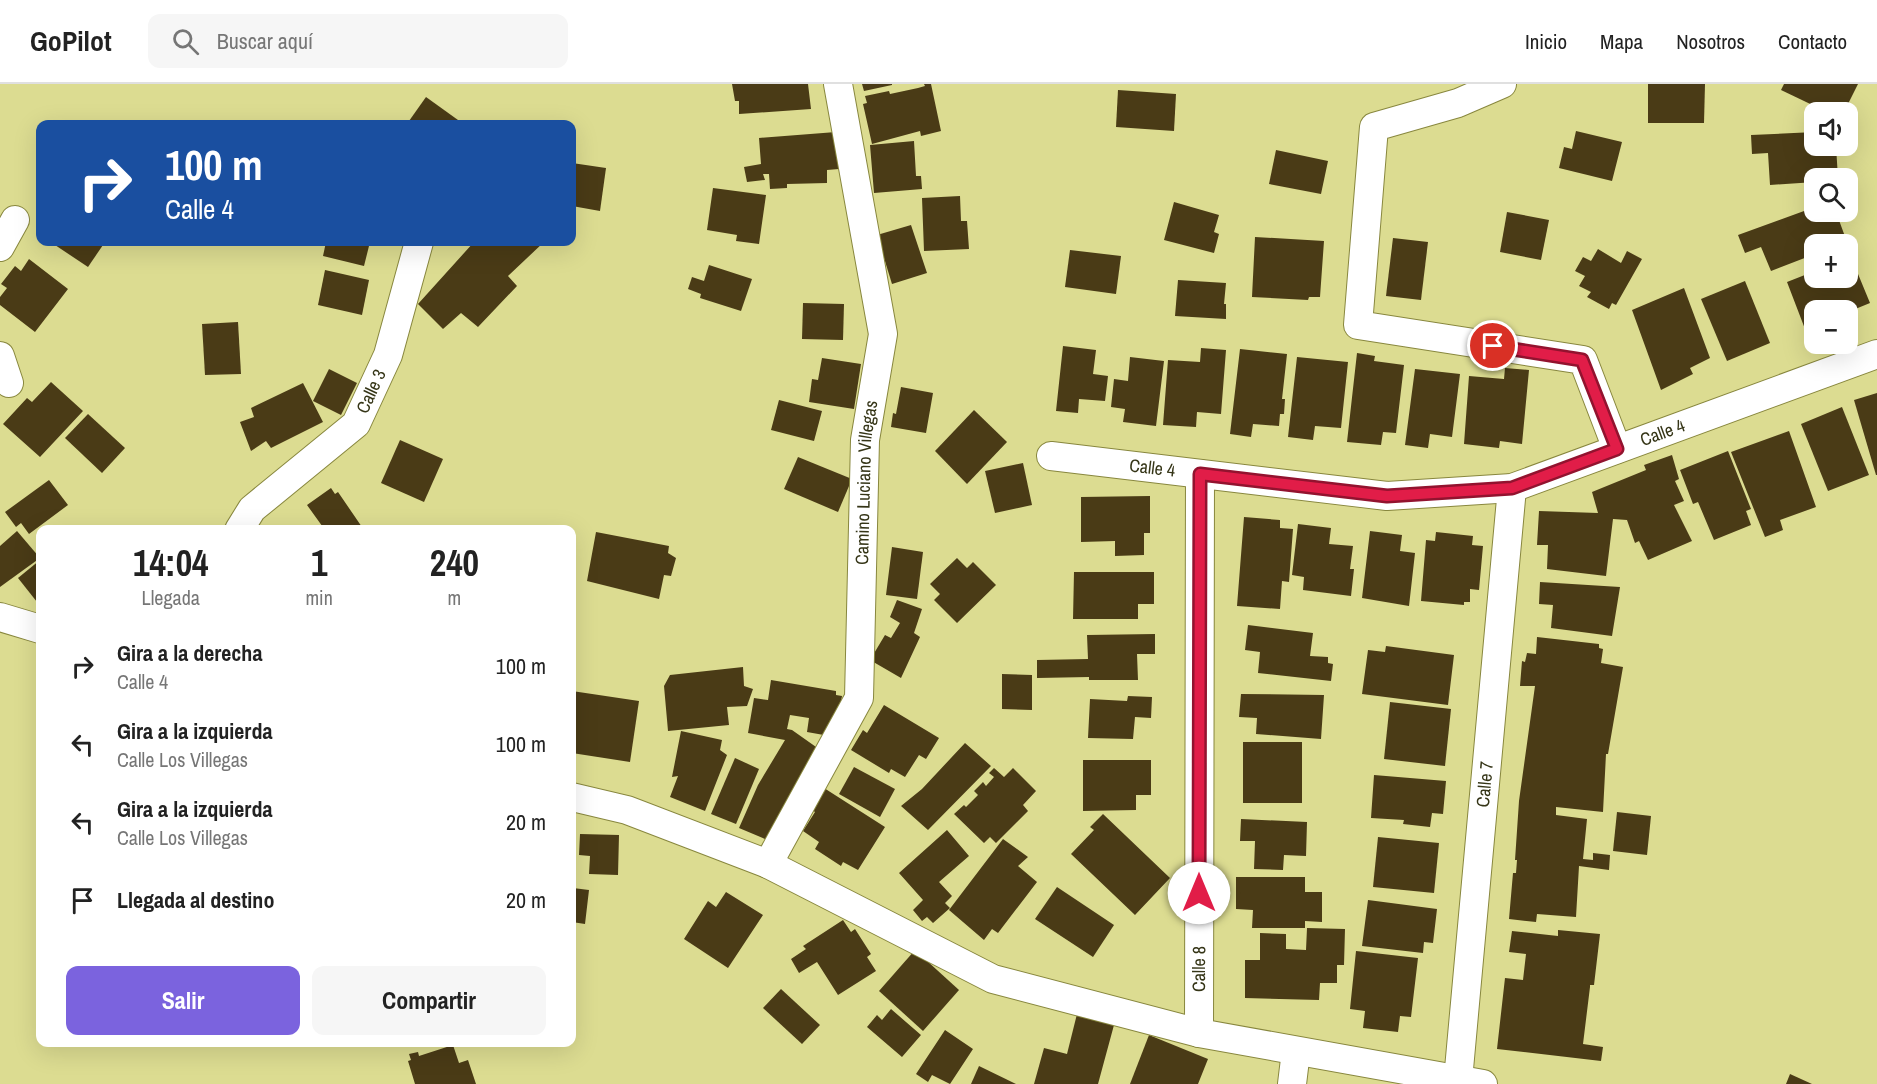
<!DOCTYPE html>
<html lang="es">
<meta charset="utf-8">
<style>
:root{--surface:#fff;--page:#f6f6f6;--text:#222;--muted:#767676;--line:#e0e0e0;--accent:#7b63de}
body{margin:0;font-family:"Archivo Narrow",sans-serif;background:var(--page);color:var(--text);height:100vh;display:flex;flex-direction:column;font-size:22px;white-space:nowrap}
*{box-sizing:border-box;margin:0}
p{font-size:20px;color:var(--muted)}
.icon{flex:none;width:33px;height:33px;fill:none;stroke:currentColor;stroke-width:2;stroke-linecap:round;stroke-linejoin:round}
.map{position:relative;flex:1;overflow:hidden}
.sheet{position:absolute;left:36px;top:441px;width:540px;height:522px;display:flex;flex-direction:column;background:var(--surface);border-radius:12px;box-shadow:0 6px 24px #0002}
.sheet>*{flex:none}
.top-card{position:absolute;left:36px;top:36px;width:540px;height:126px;border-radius:12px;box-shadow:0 6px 24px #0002;background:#1a4fa0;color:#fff;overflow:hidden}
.controls{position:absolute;left:1804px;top:18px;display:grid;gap:12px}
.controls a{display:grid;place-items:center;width:54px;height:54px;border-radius:12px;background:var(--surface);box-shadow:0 6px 24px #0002;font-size:30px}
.pin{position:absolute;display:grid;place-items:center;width:51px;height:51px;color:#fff;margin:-26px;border:3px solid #fff;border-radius:50%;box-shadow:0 2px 6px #0007}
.me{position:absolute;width:66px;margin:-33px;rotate:0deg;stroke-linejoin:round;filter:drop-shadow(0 0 4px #0008)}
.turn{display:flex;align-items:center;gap:21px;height:126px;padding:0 30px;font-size:27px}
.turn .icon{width:78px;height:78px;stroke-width:2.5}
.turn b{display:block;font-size:42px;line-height:51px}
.eta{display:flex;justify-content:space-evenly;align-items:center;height:102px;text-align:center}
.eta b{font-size:36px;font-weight:800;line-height:42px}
.cta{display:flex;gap:12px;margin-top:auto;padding:12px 30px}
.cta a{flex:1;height:69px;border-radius:12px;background:var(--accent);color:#fff;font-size:24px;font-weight:800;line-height:69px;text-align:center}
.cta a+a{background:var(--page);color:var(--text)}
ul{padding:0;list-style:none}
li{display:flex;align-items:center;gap:18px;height:78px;padding:0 30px}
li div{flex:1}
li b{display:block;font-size:22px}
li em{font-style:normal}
header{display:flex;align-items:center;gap:36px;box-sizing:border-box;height:84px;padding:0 30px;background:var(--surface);border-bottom:2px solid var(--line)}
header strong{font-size:28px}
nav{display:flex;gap:33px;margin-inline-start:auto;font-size:21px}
.search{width:420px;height:54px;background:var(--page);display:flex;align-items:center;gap:15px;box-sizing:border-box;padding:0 21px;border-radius:12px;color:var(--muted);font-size:22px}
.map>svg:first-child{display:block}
.building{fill:#4a3b16}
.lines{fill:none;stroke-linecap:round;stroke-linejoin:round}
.minor-casing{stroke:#88873e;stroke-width:30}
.minor{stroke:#fff;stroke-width:28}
.route-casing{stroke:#92132f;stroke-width:15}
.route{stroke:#e11d48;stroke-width:10}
.labels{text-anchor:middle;stroke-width:6;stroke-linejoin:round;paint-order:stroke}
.street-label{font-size:18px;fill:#353517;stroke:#e9e99e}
</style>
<header>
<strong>GoPilot</strong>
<div class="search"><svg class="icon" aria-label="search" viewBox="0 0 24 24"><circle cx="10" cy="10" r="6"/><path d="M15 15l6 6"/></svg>Buscar aquí</div>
<nav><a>Inicio</a><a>Mapa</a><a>Nosotros</a><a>Contacto</a></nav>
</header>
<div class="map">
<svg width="1877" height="1000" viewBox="0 0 1877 1000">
<rect width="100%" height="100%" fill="#dcdc91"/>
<!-- building -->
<g class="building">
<path d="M732,0H808L811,25L739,30V17H735Z"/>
<path d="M862,0H892V1L864,7Z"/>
<path d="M924,0H931L941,47L921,52L920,47L872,60L863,20L867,19L865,12L889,7L890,10L918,4L925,2Z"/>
<path d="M1648,0H1705L1704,39H1648Z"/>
<path d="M1784,0H1858L1844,28H1827L1781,6Z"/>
<path d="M1118,6L1176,10L1174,47L1116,43Z"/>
<path d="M426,13L458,36L454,40H414L409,37Z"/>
<path d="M1576,47L1622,58L1612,97L1559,84L1564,63L1572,65Z"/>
<path d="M836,48L839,85L827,86V99L787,100V104L770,105L769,90H763L765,96L747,98L744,83L761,80L759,54Z"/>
<path d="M1815,48V62H1836L1838,94H1815V98L1770,101L1768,69L1752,70L1751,51Z"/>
<path d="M914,57L916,92H921L922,105L874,109L870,61Z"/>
<path d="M1276,66L1328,77L1321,110L1269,100Z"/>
<path d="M572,79L606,84L600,127L572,122Z"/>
<path d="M713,104L766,111L759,160L736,157L737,151L707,146Z"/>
<path d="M960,112L961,137H967L969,165L924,167L922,114Z"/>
<path d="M1174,118L1219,131L1214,148L1219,150L1214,169L1164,156Z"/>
<path d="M1815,123V128H1836L1847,158L1841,160H1815V170L1771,187L1761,163L1745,169L1738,151Z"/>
<path d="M1507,128L1549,136L1541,176L1500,168Z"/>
<path d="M911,141L927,189L892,200L877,151Z"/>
<path d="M1255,153L1324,157L1320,213H1309L1308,216L1252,213Z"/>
<path d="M1393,154L1428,158L1421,216L1386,212Z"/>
<path d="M53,158H105L88,183L52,159Z"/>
<path d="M326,158H370L364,182L323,172Z"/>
<path d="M474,158H544L508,192L517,202L478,243L461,229L443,245L418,220Z"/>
<path d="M1598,165L1621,179L1627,167L1642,175L1616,221L1612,219L1609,225L1587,213L1591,208L1579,202L1585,192L1575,187L1583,173L1591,177Z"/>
<path d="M1070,166L1121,172L1116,210L1065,203Z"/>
<path d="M1851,173L1870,219L1848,228L1815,226V241L1805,245L1787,198L1815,187V194H1848V174Z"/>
<path d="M29,175L68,205L35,248L0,221V213L7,204L1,200L15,182L21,187Z"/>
<path d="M709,181L752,195L741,227L700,214L701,210L688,205L692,193L704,197Z"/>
<path d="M325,186L369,196L362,231L318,221Z"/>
<path d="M1178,196L1226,199L1224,220H1226V235L1175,232Z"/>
<path d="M1745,197L1770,259L1727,277L1701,215Z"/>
<path d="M1684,204L1710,274L1690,284L1693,290L1661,306L1632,226Z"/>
<path d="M803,219L844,220L843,256L802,255Z"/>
<path d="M238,238L241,290L205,291L202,240Z"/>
<path d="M1063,262L1096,266L1093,290L1108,292L1105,317L1079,315L1078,329L1056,327Z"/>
<path d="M1201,264L1226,266L1221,330L1197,328L1196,343L1163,341L1168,276L1200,278Z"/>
<path d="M1240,265L1287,270L1282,315H1285L1284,330H1280L1279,342L1253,340L1251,353L1230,350Z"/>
<path d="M1357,269L1375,272L1374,277L1404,281L1396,349L1383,348L1381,361L1347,358Z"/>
<path d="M1130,273L1164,277L1156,342L1123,338L1125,325L1111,323L1114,295L1128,297Z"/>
<path d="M1297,273L1348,278L1341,344L1315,342L1313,356L1288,353Z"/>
<path d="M822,274L861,280L854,325L809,318L812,295L818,296Z"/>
<path d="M1505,284L1529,286L1522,360L1500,357L1499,364L1464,360L1469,292L1504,295Z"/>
<path d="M329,285L357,299L341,331L313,317Z"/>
<path d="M1415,285L1460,290L1452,353L1430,350L1428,364L1405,361Z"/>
<path d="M51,298L83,327L40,373L3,340L27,314L32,318Z"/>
<path d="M303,299L323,338L271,364L266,357L251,367L240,338L254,333L251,324Z"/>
<path d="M901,303L933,309L926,349L891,343L893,329L896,330Z"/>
<path d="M1877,309V391H1876L1854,316Z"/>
<path d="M779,316L822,327L814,357L771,346Z"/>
<path d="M1842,323L1869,391L1828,407L1801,340Z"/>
<path d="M974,326L1007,358L967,400L935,367Z"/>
<path d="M88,330L125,364L102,389L65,354Z"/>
<path d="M1789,347L1816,423L1780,436L1783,446L1765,453L1731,368Z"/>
<path d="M400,356L443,375L424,418L381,399Z"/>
<path d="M1728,367L1751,425L1746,427L1751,441L1714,456L1698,418L1693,420L1680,386Z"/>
<path d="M1672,371L1679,395L1675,397L1684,417L1674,421L1692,457L1648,476L1639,457L1635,459L1627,436L1613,435L1606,492L1547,485L1548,461H1537L1539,427L1598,429L1592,408L1646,386L1644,381Z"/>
<path d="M798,373L852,395L838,428L784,405Z"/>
<path d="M1023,379L1032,421L995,429L985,387Z"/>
<path d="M49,396L68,421L29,450L21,439L16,443L5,428Z"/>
<path d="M331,404L335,410L338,408L364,446H325L307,421Z"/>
<path d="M1150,412V449H1144V471L1115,472V457L1081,458V413Z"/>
<path d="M1244,433L1280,436V444L1293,445L1289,498L1282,497L1280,525L1237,522Z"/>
<path d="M1298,440L1331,444L1329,460L1353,462L1350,485H1354L1351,512L1303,506L1304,493L1292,491Z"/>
<path d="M17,447L40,474L0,503V462Z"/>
<path d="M1370,447L1402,451L1400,467L1415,469L1409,522L1362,514Z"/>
<path d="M596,448L669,462L668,469L676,474L671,492L664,491L659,515L587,497Z"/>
<path d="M1436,448L1473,452L1472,461L1483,462L1479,506L1470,505V518H1464V521L1421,517L1426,456L1435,457Z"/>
<path d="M892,463L923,468L917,515L886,511Z"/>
<path d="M957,474L967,484L973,478L996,501L957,539L934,516L940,510L930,500Z"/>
<path d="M40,476V515L37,518L18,494Z"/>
<path d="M1074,488H1154V520H1138V535H1073Z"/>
<path d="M1540,498L1620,503L1612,552L1551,544L1553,521L1539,520Z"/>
<path d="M897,516L922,525L914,549L920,553L901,594L870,576L885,551L891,554L900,539L890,533Z"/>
<path d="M1248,541L1313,549L1310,572L1328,573V579L1333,580L1331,597L1258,589L1260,568L1245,566Z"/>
<path d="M1155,550V570H1137L1138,596H1089V593L1037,594V576L1088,575L1087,551Z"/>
<path d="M1537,553L1599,560V564L1603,565L1601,579L1623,583L1608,670H1606L1603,728L1556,723V731L1587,735L1583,775L1593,776V769L1610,771L1609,786L1579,782L1576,833L1537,830L1536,838L1509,835L1513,789H1516L1517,776H1515L1519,717L1535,602H1520L1522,577L1525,578L1527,569L1536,570Z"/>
<path d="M1386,562L1454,571L1448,621L1362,610L1368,566L1385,568Z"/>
<path d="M743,583L744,602L753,605L747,622L727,623L729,641L668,647L664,602L670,591Z"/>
<path d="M1002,590L1032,591V626L1002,625Z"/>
<path d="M771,596L836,607V611L842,612L835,653L807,648L809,634L790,631L787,645L792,646L826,670L770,757L739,744L758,701L785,656L748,649L754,614L768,616Z"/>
<path d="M572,607L639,617L630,678L572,669Z"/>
<path d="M1241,610L1324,611L1321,655L1256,650L1257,634L1239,633Z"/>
<path d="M1128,612L1152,613L1151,634L1135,633L1133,655L1088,654L1090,615L1127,617Z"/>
<path d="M1390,618L1451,625L1445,682L1384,675Z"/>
<path d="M884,621L939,654L926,675L919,671L905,693L891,685L889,689L851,666L863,646L867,649Z"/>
<path d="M681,647L722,656L720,666L727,671L705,727L670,713L678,692L672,693Z"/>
<rect x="1243" y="658" width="59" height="61"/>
<path d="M965,659L991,682L928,746L901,722L922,705Z"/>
<path d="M735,674L759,685L736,740L711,730Z"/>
<path d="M1083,676H1151V711H1136V726L1083,727Z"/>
<path d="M854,683L895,705L880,733L839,710Z"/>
<path d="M994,684L1004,693L1013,684L1036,707L1023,721L1028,727L996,759L990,753L984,759L954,730L964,721L966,723L978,711L974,707L983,698L986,702L994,693L989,689Z"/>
<path d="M1374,691L1446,697L1443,730L1432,729L1430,743L1403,740L1404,736L1371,734Z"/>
<path d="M824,704L885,743L858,786L843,778L841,782L815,765L819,758L803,747L815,728L811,725Z"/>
<path d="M1617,728L1651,732L1647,771L1613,767Z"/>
<path d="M1103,730L1170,794L1135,831L1071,770L1094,746L1090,743Z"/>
<path d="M1241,735L1307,738L1306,772L1284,771L1283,786L1254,785L1255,757H1240Z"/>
<path d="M947,746L969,772L939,798L952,812L945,819L950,824L933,839L927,833L922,837L913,826L923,816L899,789Z"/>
<path d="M580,750L619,751L618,791L589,790L590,772L579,771Z"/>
<path d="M1378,753L1439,759L1434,809L1373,803Z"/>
<path d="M1003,755L1028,773L1018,782L1037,798L998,849L992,845L984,856L949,826Z"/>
<path d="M1236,793H1305V808H1322V838L1305,837V844H1252L1253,826L1236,825Z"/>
<path d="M572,799H574L573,804L589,806L585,840L572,838Z"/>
<path d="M1057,803L1114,841L1093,873L1035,835Z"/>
<path d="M726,808L763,831L728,884L684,855L708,817L716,823Z"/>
<path d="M1368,816L1437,825L1433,859L1424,858L1423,869L1362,862Z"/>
<path d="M843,836L851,848L855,845L871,870L867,873L876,887L838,911L817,878L799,889L791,875L806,865L803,862Z"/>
<path d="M1307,844L1345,845L1344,881H1337V899H1320L1319,916L1245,914V876H1260V849L1286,850V865L1306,866Z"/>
<path d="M1558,846L1600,850L1594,901H1590V903L1583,960L1603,963L1601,977L1497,965L1505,894L1523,896L1526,870L1509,868L1512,847L1558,852Z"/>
<path d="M915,866L959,906L923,947L879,907Z"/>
<path d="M1356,867L1418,874L1411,933L1400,932L1398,948L1363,944L1365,927L1350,925Z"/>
<path d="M781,905L820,941L802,960L763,924Z"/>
<path d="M891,925L921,951L902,973L867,943L877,931L882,936Z"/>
<path d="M1077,930L1114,941L1098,1000H1034L1044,964L1067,970Z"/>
<path d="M945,946L973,965L950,1000L932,991L928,998L916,990Z"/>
<path d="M1149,951L1208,975L1198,1000H1130Z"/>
<path d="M453,961L459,979L468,976L476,1000H415L408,977L411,976L409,970L418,968L419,972Z"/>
<path d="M979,982L1016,1000H971Z"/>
<path d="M1790,990L1812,1000H1786Z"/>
</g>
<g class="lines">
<defs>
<g id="minor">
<path d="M1502,0L1458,19L1374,43L1358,241L1583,276L1617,365"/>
<path d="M0,163L15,136"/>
<path d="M0,272L9,299"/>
<path id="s1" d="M1051,372L1387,412L1512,404L1877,270"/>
<path id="s2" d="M239,446L252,425L356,340L388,271L419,158"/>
<path d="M0,533L40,545"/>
<path d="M572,713L627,726L768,780L993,895L1199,949L1483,1000"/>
<path id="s3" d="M768,780L859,614L865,356L883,250L838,0"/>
<path id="s4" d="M1199,949L1200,390"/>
<path id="s5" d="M1458,996L1512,404"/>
<path d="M1292,1000L1296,967"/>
</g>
</defs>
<!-- minor casing -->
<use href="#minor" class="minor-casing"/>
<!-- minor -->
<use href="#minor" class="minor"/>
</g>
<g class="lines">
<defs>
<path id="route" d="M1199,809L1200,390L1387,412L1512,404L1617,365L1582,276L1493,262"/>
</defs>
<!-- route casing -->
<use href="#route" class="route-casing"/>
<!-- route -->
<use href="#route" class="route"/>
</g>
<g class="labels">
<!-- street labels -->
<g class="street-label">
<text dy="6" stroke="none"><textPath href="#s2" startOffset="195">Calle 3</textPath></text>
<text dy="6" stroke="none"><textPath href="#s1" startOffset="624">Calle 4</textPath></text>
<text dy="6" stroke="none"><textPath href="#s1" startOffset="102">Calle 4</textPath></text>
<text dy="6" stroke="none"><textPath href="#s3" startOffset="405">Camino Luciano Villegas</textPath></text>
<text dy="6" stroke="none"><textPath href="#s5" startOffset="297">Calle 7</textPath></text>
<text dy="6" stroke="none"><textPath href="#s4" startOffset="64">Calle 8</textPath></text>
</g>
</g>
</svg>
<div class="controls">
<a><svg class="icon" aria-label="sound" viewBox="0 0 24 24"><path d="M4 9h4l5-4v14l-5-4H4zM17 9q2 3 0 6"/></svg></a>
<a><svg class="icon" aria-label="search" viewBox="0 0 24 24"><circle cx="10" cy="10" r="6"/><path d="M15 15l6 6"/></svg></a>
<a>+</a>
<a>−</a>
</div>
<div class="pin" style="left:1493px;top:262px;background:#d93025"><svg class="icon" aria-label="arrive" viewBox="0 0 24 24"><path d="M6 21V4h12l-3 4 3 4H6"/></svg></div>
<svg class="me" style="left:1199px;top:809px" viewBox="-20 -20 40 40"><circle r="19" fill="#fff"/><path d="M0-13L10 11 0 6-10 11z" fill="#e11d48"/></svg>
<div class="top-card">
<div class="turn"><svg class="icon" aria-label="right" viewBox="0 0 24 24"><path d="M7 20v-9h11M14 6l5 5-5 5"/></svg><div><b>100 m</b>Calle 4</div></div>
</div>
<section class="sheet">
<div class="eta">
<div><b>14:04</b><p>Llegada</p></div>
<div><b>1</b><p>min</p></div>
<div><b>240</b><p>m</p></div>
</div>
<ul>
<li><svg class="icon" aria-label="right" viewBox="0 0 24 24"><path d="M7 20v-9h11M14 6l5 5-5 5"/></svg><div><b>Gira a la derecha</b><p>Calle 4</p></div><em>100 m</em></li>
<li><svg class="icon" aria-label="left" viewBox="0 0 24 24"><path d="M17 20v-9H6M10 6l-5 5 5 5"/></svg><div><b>Gira a la izquierda</b><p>Calle Los Villegas</p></div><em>100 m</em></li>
<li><svg class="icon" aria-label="left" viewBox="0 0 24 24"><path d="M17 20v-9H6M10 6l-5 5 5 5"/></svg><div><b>Gira a la izquierda</b><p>Calle Los Villegas</p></div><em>20 m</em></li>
<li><svg class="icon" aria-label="arrive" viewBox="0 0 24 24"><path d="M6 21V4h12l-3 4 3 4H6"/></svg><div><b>Llegada al destino</b></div><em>20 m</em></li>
</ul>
<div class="cta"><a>Salir</a><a>Compartir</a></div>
</section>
</div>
